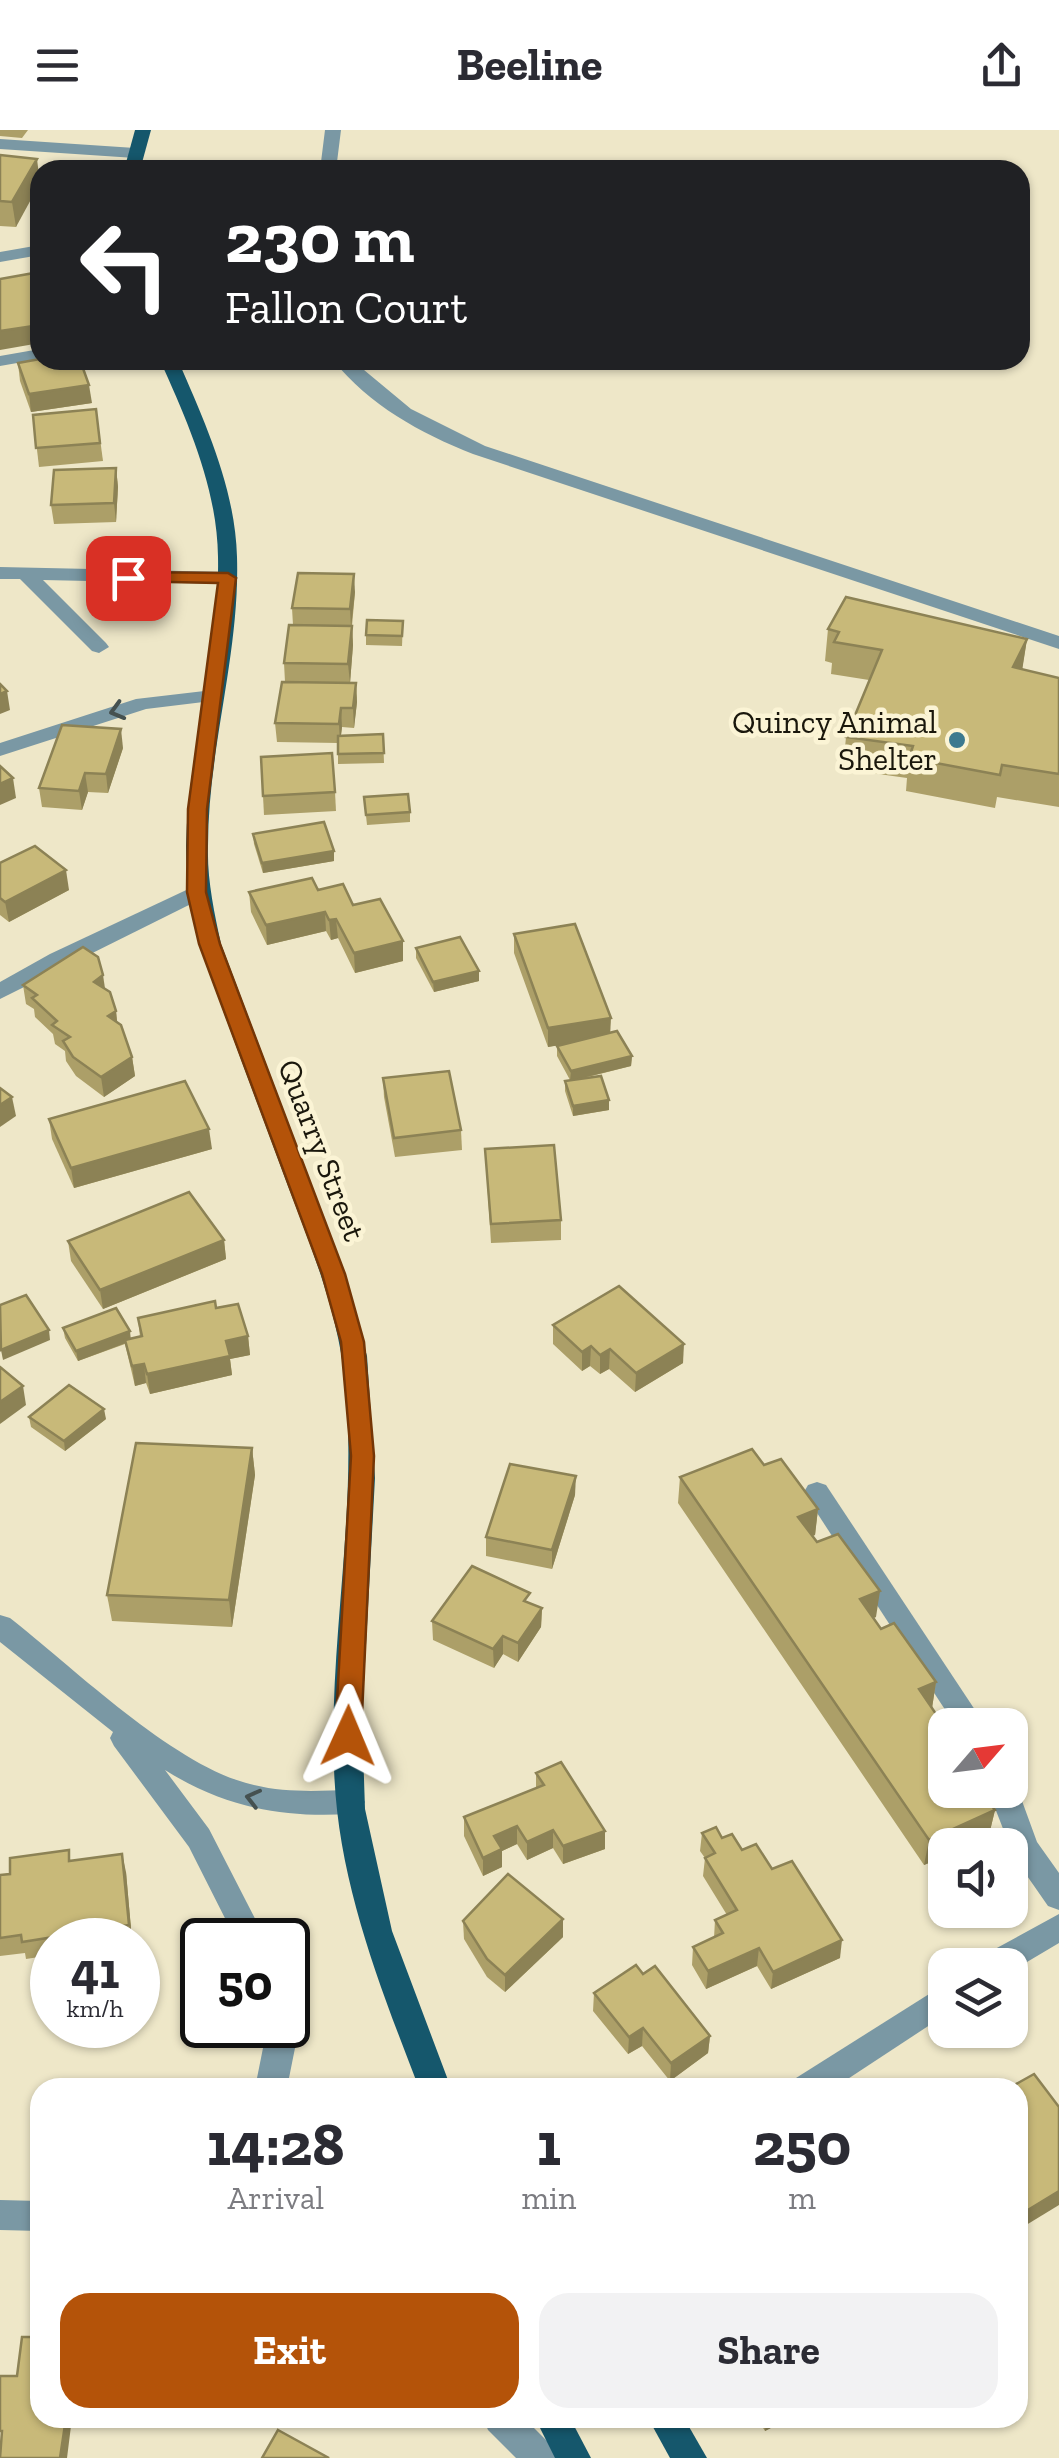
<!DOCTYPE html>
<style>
:root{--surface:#fff;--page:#f2f2f3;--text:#2b2b33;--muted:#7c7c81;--accent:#b45309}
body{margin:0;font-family:"Zilla Slab",serif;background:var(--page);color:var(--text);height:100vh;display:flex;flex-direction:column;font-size:38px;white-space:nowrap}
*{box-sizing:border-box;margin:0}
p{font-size:32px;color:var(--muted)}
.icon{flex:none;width:55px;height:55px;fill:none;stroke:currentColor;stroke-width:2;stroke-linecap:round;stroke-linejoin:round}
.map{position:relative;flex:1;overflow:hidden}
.side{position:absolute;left:30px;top:1948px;width:998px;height:350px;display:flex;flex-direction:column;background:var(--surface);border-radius:30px;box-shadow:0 2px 8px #0004}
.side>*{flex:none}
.hud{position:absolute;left:30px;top:30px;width:1000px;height:210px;border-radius:30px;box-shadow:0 2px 8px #0004;background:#202124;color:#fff;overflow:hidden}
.needle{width:65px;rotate:62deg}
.tools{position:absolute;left:928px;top:1578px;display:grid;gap:20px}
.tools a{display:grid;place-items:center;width:100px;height:100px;border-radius:20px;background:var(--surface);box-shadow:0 2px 8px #0004;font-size:50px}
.speed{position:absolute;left:30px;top:1788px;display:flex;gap:20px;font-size:50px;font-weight:700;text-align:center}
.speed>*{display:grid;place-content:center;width:130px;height:130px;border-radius:50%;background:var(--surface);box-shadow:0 2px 8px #0004;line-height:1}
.speed small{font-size:25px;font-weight:400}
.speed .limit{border:5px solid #111;border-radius:15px;background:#fff;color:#111}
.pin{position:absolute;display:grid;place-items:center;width:85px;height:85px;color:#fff;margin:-42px;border-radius:20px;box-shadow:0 5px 15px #0006}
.me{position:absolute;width:110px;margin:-55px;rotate:1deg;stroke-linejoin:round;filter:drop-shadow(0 0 8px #0008)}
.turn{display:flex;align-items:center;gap:35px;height:210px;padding:0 30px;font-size:45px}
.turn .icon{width:130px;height:130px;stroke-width:2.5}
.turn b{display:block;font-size:70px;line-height:85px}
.eta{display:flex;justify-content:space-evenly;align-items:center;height:170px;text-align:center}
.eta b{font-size:60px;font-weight:700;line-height:70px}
.primary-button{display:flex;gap:20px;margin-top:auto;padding:20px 30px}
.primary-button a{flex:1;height:115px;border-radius:30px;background:var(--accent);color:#fff;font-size:40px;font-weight:700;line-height:115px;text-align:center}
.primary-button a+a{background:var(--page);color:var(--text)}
header{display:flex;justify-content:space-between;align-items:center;height:130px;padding:0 30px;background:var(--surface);font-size:45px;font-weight:700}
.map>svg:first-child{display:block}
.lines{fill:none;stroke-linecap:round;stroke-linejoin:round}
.minor{fill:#7a98a4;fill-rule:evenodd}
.major{fill:#15576c;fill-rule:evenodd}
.wall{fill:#ac9f68}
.shaded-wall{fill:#8c8255}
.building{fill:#c8b979;stroke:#8c8255;stroke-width:2.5}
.oneway{stroke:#455150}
.route{fill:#b45309;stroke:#753606;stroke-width:2.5}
.poi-dot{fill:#3c798f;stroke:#fbf4d5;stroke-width:4}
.labels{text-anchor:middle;stroke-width:9;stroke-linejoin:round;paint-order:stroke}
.poi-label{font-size:32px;fill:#1a170c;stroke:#fbf4d5;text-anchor:end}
.street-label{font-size:32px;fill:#1a170c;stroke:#fbf4d5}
</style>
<header><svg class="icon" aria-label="menu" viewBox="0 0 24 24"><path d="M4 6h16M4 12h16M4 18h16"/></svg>Beeline<svg class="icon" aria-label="share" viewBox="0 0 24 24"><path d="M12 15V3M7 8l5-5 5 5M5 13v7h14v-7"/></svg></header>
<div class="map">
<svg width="1059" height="2328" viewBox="0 0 1059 2328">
<rect width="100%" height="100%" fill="#eee7c8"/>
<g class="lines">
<!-- minor -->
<g class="minor">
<path d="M325,0H341L336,40H320Z"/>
<path d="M0,9L135,18L143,23L135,28L0,19Z"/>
<path d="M40,115V125L0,132V122Z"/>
<path d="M40,219V229L0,236V226Z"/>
<path d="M333,230H352L411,279L485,316L1059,506V519L473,324C420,303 369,275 333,230Z"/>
<path d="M0,437L228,442L238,448L228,454L43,450L106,513L109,517L99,523L92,521L20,449H0Z"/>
<path d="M213,560L223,566L220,570L146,579L0,626V613L136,569Z"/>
<path d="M197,755L205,757L208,762L205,767L0,869V852L50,824Z"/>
<path d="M817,1352L826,1355L985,1595H955L808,1369L804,1362L808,1355Z"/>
<path d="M0,1485L10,1488C74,1538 173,1635 250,1654C283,1663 316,1661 350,1660L360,1663L365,1672L360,1681L350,1684C281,1688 224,1677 165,1640L209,1699L266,1810H236L189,1717L114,1616L110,1608L113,1602L0,1512Z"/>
<path d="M1010,1650L1018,1660L1037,1712L1059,1743V1780L1048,1776L1014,1727L988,1660H1010Z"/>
<path d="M1059,1784V1813L1010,1842V1835H980L984,1825Z"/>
<path d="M945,1854V1885L834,1958H792L796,1948Z"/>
<path d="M288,1885L296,1913L287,1958H255L264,1913L263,1895H288Z"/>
<path d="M0,2070L40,2071V2101L0,2100Z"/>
<path d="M483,2288H524L552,2316L557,2328H516L488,2300Z"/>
</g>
<!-- major -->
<g class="major">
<path d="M135,0H151L140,40H124Z"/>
<path d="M160,230H178C205,293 235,357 237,427C240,524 208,618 208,716C207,749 214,781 221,814L339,1128L367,1226L375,1348L362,1589L365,1679L392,1801L451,1958H419C379,1854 337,1749 334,1637C329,1508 358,1380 345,1251C338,1183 312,1119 288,1056C258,975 228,895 199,814C192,781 186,749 186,716C188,618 220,524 218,427C217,357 188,293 160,230Z"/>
<path d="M535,2288H570L591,2328H555Z"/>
<path d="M648,2288H684L707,2328H670Z"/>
</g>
</g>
<!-- wall -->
<g class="wall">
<path d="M0,0H28L22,8L0,6Z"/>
<path d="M0,25L37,29L16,97L0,96Z"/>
<path d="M18,233L92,273L31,282L20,251Z"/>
<path d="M96,279L103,331L39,337L33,285Z"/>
<path d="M116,338L118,357L116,392L54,394L51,375Z"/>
<path d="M355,462L352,496L353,515L350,553L285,552L284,533L293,495L292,478Z"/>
<path d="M403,491L402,516L366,515V505Z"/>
<path d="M828,499L1027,509L1022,539L1059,548V677L997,667L995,678L906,661L907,648L843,639L846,607L869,550L831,544L832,533L825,531Z"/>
<path d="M356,553L357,572L354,598L342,597L341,605L383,604L384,633L338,634V613L277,612L275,593Z"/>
<path d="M123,618L108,663L88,662L82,680L42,677L39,658Z"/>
<path d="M261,627L335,662L336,681L264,685Z"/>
<path d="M364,667L410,682V692L367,695Z"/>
<path d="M253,704L334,721V731L263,743L254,714Z"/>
<path d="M0,733L69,760L9,792L0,785Z"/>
<path d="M318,760L353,775L403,811V831L355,843L338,808L331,810L326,801L267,815L251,782L249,762Z"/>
<path d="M514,804L632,926L631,936L584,948L609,970V980L573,986L565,961V951L570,950L557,926V916L558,915L548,917L514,823Z"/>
<path d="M416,818L479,851L434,862L416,828Z"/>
<path d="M23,855L105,859L116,881L117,893L132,927L135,946L104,967L76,946L66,931L65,921L55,914L53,904L35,887L34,879L26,874Z"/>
<path d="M383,948L461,1000L462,1020L395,1027L384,967Z"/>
<path d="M49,989L212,1019L74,1058L52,1009Z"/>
<path d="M485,1019L561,1090V1110L491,1113Z"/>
<path d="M224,1110L226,1129L103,1179L71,1131L68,1111Z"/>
<path d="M216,1178L248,1206L250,1225L230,1229L232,1245L150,1264L146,1253L135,1256L125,1214L78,1231L65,1208L63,1198L131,1209L140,1207L138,1188Z"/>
<path d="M553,1195L683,1233L635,1262L609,1239L600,1244L590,1236L582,1241L553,1214Z"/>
<path d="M29,1287L106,1289L65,1321L31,1297Z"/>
<path d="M252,1318L255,1345L232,1497L112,1491L107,1465Z"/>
<path d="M764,1335L818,1379L815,1405L812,1406L876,1487L873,1488L881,1499L936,1552L932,1578L945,1660L995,1680L989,1705L968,1715H945V1726L924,1735L678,1373L680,1347Z"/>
<path d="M575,1365L552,1439L486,1426V1407Z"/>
<path d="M530,1473L542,1478L541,1497L518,1532L503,1524L494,1538L433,1510L432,1491Z"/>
<path d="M536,1643L605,1701V1719L563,1734L553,1718L527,1730L517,1714L502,1721V1737L483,1746L464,1706V1687L536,1658Z"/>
<path d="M702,1703L722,1708L772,1739L840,1828L771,1859L757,1836L706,1859L692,1835L693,1817L714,1808L715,1790L727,1785L703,1746L705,1728L700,1721Z"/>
<path d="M71,1731L126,1742L132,1810H52V1825L26,1829L25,1823L0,1826V1745Z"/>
<path d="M563,1789V1807L505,1862L487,1847L464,1809L463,1791Z"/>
<path d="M643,1844L710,1906L708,1923L670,1951L642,1916L628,1924L593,1881L594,1863Z"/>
<path d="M757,2288H790L765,2301Z"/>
</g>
<!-- shaded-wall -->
<g class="shaded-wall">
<path d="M37,29L40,53L16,97L12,72Z"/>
<path d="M40,195V213L0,220V201Z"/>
<path d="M89,255L92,273L31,282L29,264Z"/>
<path d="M116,338L118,357L116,392L114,373Z"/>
<path d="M354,444L355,462L351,498L350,479Z"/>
<path d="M352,496L353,515L350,553L348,534Z"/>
<path d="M1027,509L1022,541L1013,537Z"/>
<path d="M356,553L357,572L354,598L353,578Z"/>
<path d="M7,561L10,580L0,584V564Z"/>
<path d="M341,578L342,597L340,613L339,594Z"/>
<path d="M121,599L123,618L108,663L106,644Z"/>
<path d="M85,643L88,662L82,680L79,661Z"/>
<path d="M13,648L16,668L0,675V654Z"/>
<path d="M334,721V731L263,743L262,733Z"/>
<path d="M66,740L69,760L9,792L5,772Z"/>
<path d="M325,782L326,801L267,815L266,795Z"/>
<path d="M336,789L338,808L331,810L329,790Z"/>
<path d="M403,811V831L355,843L354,823Z"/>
<path d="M479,841V851L434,862L433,852Z"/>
<path d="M103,845L106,865L94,852Z"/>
<path d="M116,881L118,900L108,886Z"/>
<path d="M611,888L610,907L548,917V898Z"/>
<path d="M632,926L631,936L570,951L571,941Z"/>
<path d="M132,927L135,946L104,967L101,947Z"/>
<path d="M12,967L16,986L0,997V975Z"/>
<path d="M609,970V980L573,986V976Z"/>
<path d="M209,999L212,1019L74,1058L71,1038Z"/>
<path d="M224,1110L226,1129L103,1179L100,1160Z"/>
<path d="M49,1200L50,1210L3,1230L1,1220Z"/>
<path d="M130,1201L131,1211L78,1231L76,1221Z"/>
<path d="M248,1206L250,1225L230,1229L232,1245L150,1264L147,1244L226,1211Z"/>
<path d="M684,1214L683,1233L635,1262L636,1243Z"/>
<path d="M591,1216L590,1236L582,1241V1222Z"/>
<path d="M610,1219L609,1239L600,1244V1225Z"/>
<path d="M144,1234L146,1253L135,1256L132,1236Z"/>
<path d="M23,1256L26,1275L0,1294V1272Z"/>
<path d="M104,1279L106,1289L65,1321L64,1311Z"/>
<path d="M252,1318L255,1345L232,1497L229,1470Z"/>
<path d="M576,1346L575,1365L552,1439V1420Z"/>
<path d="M818,1379L815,1405L795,1413L798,1387Z"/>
<path d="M880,1461L876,1487L856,1495L860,1469Z"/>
<path d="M542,1478L541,1497L518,1532V1513Z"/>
<path d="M503,1506V1524L494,1538L493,1519Z"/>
<path d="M936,1552L932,1578L919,1559Z"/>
<path d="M995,1680L989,1705L968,1715H945V1726L924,1735L929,1710Z"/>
<path d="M517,1696V1714L502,1721V1737L483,1746V1728L494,1706Z"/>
<path d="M553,1700V1718L527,1730V1712Z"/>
<path d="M605,1701V1719L563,1734V1716Z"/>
<path d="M122,1724L126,1742L132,1810L129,1795Z"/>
<path d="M563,1789V1807L505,1862V1845Z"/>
<path d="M842,1810L840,1828L771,1859L773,1842Z"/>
<path d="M759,1818L757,1836L706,1859L708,1841Z"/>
<path d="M643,1898L642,1916L628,1924L629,1907Z"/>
<path d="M710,1906L708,1923L670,1951L671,1933Z"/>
<path d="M1059,2061V2075L1018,2100V2086Z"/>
<path d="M66,2288H72L67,2328H60Z"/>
<path d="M767,2288H790L765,2301Z"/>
</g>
<!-- building -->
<g class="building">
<path d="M0,25L37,29L12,72L0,71Z"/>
<path d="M34,143L40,157V195L0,201V149Z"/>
<path d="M40,229L80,230L89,255L29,264L18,233Z"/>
<path d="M96,279L100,313L36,318L33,285Z"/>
<path d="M116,338L114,373L51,375L54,340Z"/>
<path d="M298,443L354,444L350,479L292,478Z"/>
<path d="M846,467L1027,509L1013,537L1059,548V644L1002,635L1000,645L909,628L913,616L846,607L882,520L834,512L839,502L828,499Z"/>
<path d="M367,490L403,491L402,506L366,505Z"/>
<path d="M289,495L352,496L348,534L284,533Z"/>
<path d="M282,552L356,553L353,578H341L339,594L275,593Z"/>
<path d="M0,554L7,561L0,564Z"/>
<path d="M62,595L121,599L106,644L85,643L79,661L39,658Z"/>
<path d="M383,604L384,623L338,624V606Z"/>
<path d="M332,623L335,662L263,666L261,627Z"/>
<path d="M0,636L13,648L0,654Z"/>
<path d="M408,664L410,682L366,685L364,667Z"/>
<path d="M324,692L334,721L262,733L253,704Z"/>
<path d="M35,716L66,740L5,772L0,768V733Z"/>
<path d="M312,748L318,760L343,754L353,775L380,769L403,811L354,823L336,789L329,790L325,782L266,795L249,762Z"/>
<path d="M575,794L611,888L548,898L514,804Z"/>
<path d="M460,807L479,841L433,852L416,818Z"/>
<path d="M83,817L98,827L103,845L94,852L110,862L116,881L108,886L121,895L132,927L101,947L73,927L63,911L70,907L52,895L57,891L32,868L37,865L23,855Z"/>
<path d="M617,901L632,926L571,941L557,916Z"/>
<path d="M449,941L461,1000L394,1008L383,948Z"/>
<path d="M601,946L609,970L573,976L565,951Z"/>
<path d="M185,951L209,999L71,1038L49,989Z"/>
<path d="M0,958L12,967L0,975Z"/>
<path d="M554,1015L561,1090L491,1094L485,1019Z"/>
<path d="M189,1062L224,1110L100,1160L68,1111Z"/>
<path d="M619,1156L684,1214L636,1243L610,1219L600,1225L591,1216L582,1222L553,1195Z"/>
<path d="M26,1165L49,1200L1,1220L0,1175Z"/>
<path d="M215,1171L216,1178L238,1174L248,1206L226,1211L230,1226L147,1244L144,1234L132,1236L125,1210L142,1206L138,1188Z"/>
<path d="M116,1178L130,1201L76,1221L63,1198Z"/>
<path d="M0,1237L23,1256L0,1272Z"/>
<path d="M69,1255L104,1279L64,1311L29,1287Z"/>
<path d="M136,1313L252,1318L229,1470L107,1465Z"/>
<path d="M752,1319L764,1335L781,1329L818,1379L798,1387L817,1412L838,1404L880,1461L860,1469L881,1499L894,1493L936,1552L919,1559L938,1587L951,1581L962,1595H945V1660H980L995,1680L929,1710L680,1347Z"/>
<path d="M510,1334L576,1346L552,1420L486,1407Z"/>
<path d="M472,1436L530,1463L524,1471L542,1478L518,1513L503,1506L493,1519L432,1491Z"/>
<path d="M561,1632L605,1701L563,1716L553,1700L527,1712L517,1696L494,1706L502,1719L483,1728L464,1687L544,1655L536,1643Z"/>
<path d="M716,1697L722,1708L732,1704L742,1720L756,1714L772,1739L792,1731L842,1810L773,1842L759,1818L708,1841L693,1817L723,1803L715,1790L737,1780L705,1728L715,1723L702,1703Z"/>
<path d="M69,1720V1731L122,1724L129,1795L22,1812L21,1805L0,1808V1745L10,1744V1728Z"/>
<path d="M508,1744L563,1789L505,1845L487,1829L463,1791Z"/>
<path d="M636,1835L643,1844L655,1836L710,1906L671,1933L643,1898L629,1907L594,1863Z"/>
<path d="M1034,1944L1059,1977V2061L1018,2086V1958H1009Z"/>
<path d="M22,2207H40V2288H66L60,2328H0L2,2301H0V2246H17Z"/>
<path d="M278,2300L329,2328H262Z"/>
</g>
<!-- one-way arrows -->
<defs><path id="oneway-chevron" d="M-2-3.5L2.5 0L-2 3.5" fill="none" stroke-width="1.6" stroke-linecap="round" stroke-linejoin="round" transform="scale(2.5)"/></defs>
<g class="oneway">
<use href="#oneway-chevron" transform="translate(117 581) rotate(164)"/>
<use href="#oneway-chevron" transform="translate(253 1668) rotate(-166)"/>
</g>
<!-- route -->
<path class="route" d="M128,442L228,443L236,448L207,679L206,762L220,814L345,1144L364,1212L374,1326L361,1606L357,1614L348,1617L339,1614L335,1606L351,1326L341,1212L322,1144L199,814L187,762L188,679L218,453L121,451L119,448Z"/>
<!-- markers -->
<circle class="poi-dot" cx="957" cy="610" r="10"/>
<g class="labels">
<!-- poi labels -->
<g class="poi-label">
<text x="937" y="603">Quincy Animal<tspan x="937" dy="37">Shelter</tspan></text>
</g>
<!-- street labels -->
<g class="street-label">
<text transform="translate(322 1020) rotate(69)" y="11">Quarry Street</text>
</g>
</g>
</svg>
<div class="tools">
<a><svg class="needle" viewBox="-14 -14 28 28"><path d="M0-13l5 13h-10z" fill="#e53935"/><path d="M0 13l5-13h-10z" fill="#7c7c81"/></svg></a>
<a><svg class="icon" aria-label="sound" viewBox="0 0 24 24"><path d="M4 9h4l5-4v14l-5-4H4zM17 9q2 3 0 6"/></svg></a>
<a><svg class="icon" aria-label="layers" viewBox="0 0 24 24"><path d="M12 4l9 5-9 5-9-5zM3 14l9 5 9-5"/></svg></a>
</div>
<div class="speed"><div>41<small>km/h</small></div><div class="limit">50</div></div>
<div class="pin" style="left:128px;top:448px;background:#d93025"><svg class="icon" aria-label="arrive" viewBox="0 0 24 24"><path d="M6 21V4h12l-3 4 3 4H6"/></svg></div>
<svg class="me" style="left:348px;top:1606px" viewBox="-20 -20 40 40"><path d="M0-17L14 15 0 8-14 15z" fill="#b45309" stroke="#fff" stroke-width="4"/></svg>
<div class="hud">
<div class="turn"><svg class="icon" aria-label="left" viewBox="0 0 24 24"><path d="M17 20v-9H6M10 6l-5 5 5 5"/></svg><div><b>230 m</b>Fallon Court</div></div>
</div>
<section class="side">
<div class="eta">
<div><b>14:28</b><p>Arrival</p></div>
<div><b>1</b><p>min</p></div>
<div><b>250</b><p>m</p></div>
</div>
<div class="primary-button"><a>Exit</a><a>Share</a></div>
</section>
</div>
